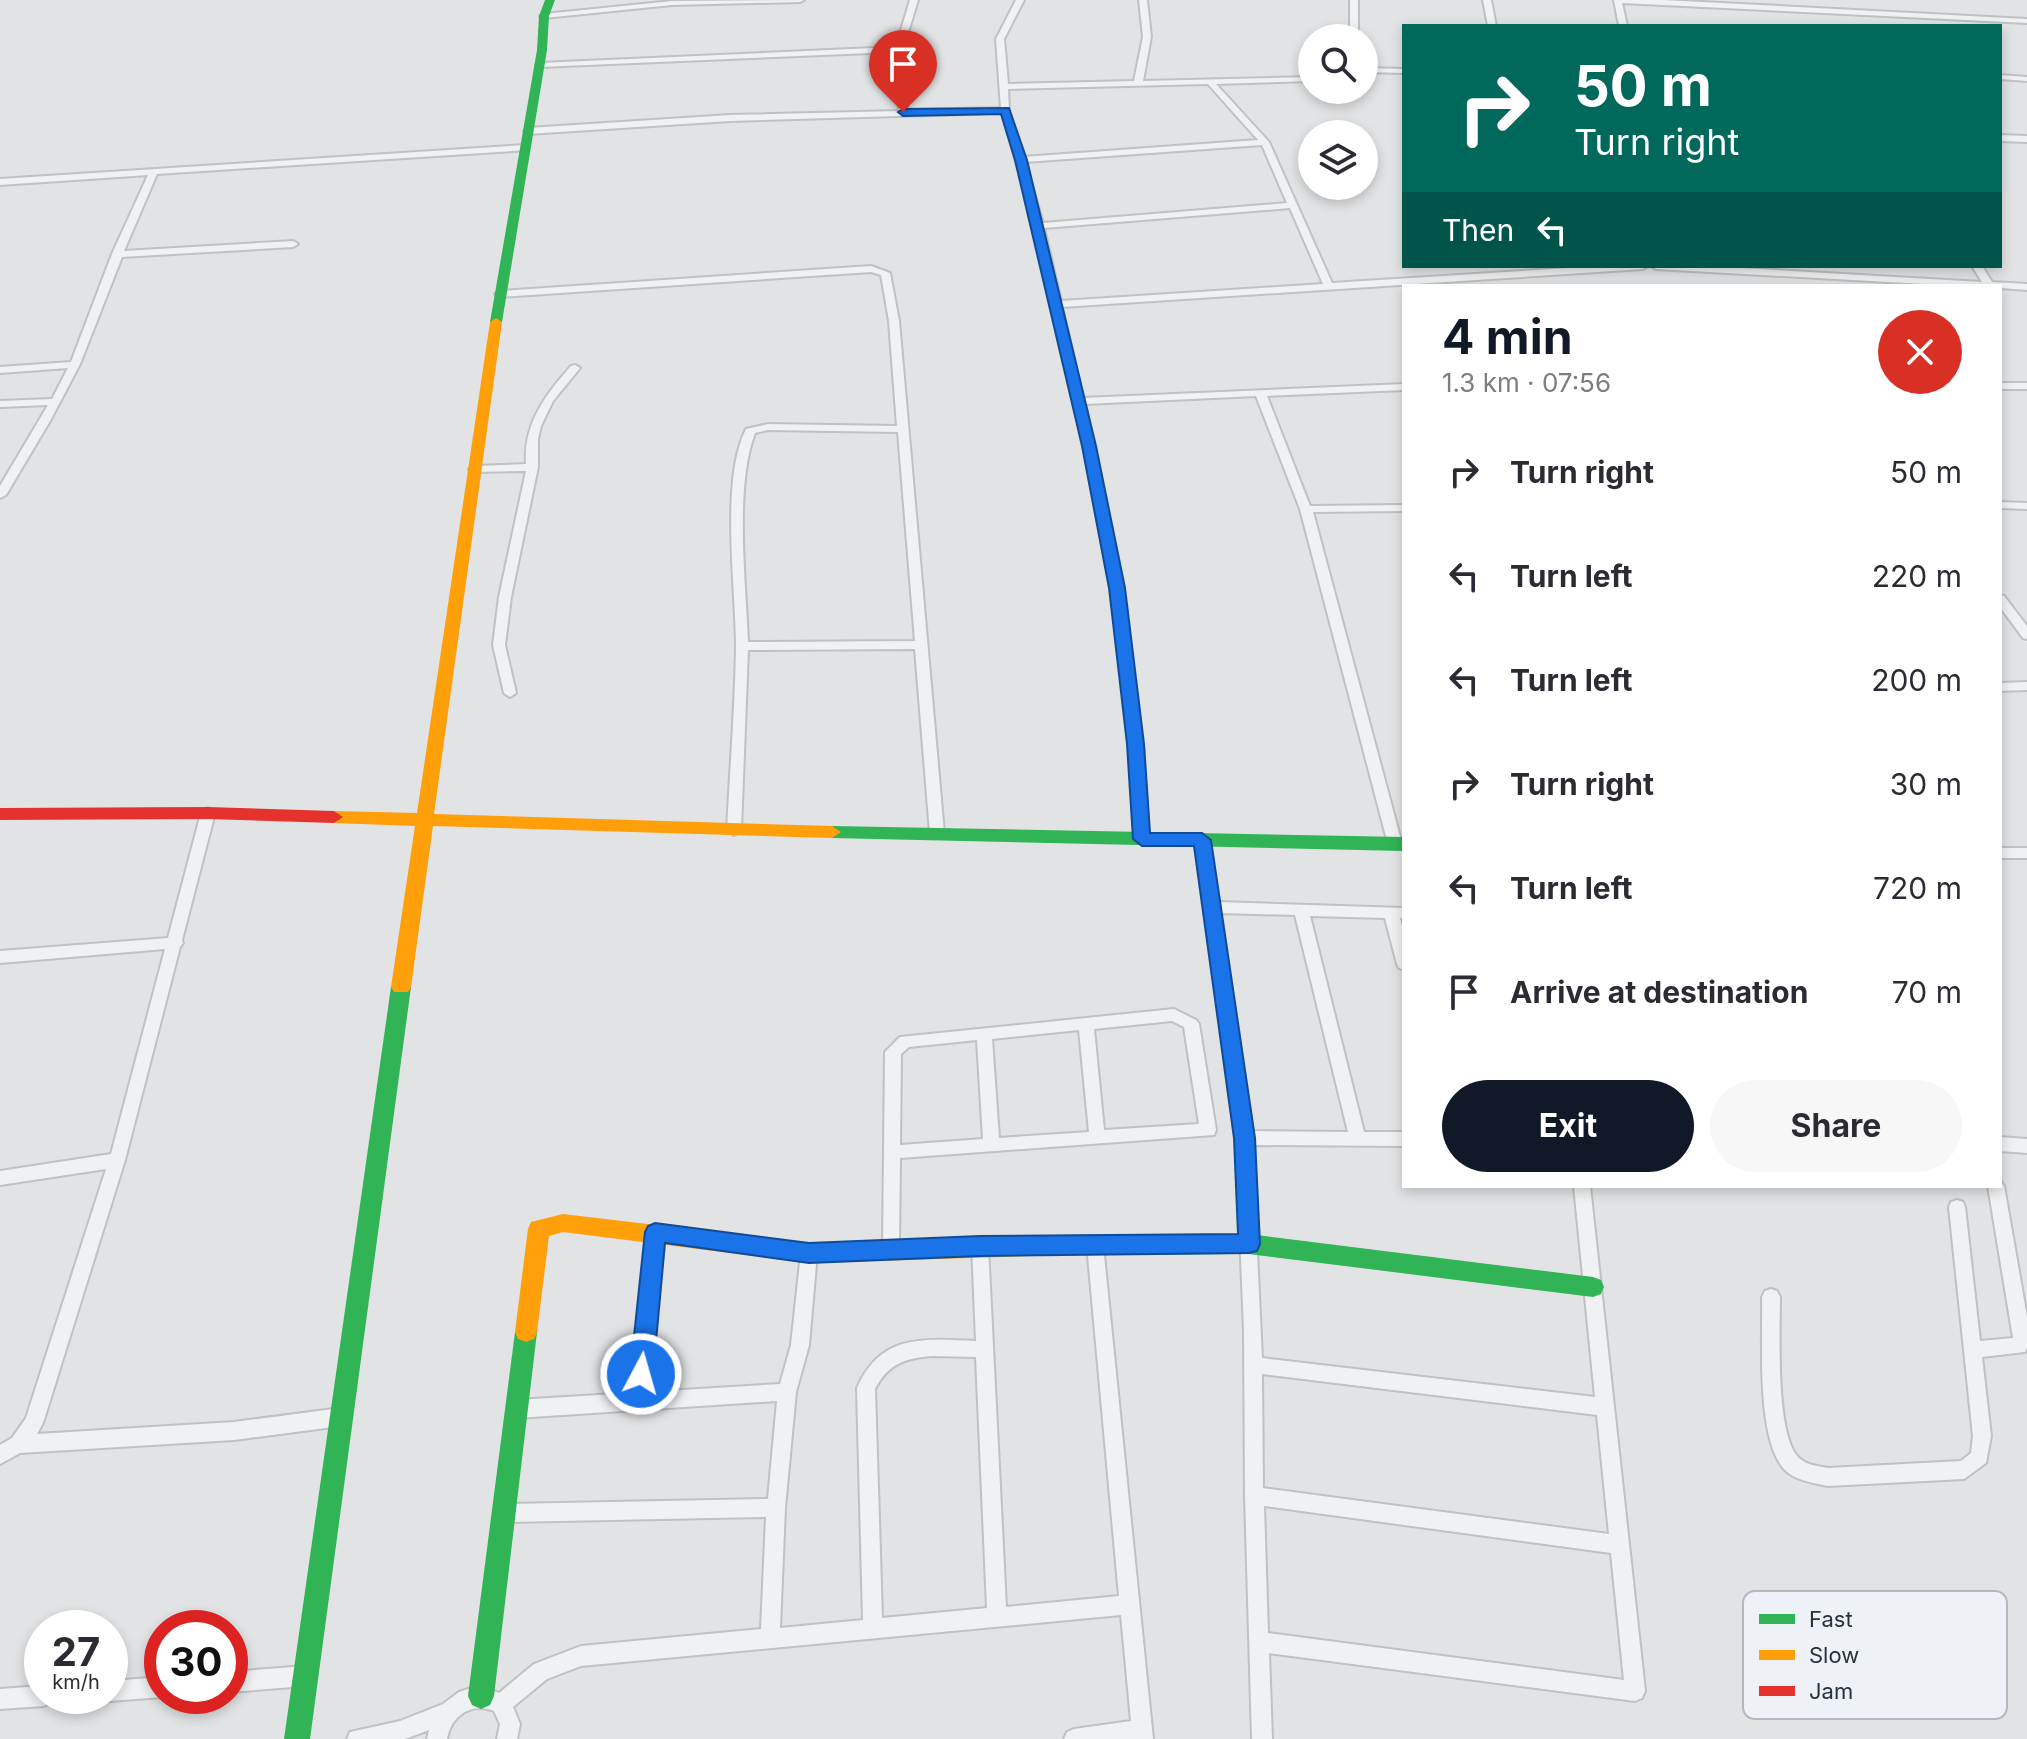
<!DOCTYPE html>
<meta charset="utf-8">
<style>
:root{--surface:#fff;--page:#f7f7f7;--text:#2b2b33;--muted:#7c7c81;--accent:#111827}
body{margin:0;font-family:Inter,sans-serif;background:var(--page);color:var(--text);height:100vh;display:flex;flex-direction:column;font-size:30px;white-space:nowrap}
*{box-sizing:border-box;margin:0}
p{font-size:26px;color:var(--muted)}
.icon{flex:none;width:44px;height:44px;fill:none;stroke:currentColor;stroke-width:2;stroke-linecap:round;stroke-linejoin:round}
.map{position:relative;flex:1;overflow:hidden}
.details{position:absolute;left:1402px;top:284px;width:600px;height:904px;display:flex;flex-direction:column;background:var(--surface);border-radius:0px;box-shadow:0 4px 12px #0003}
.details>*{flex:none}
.hud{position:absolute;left:1402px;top:24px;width:600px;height:244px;border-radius:0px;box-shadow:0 4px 12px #0003;background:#00695c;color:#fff;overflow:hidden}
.fabs{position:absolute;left:1298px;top:24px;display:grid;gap:16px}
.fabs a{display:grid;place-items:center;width:80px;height:80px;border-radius:50%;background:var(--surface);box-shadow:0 4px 12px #0003;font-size:40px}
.speed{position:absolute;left:24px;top:1610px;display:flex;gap:16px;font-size:40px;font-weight:700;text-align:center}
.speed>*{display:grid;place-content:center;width:104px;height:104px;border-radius:50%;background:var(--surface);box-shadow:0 4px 12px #0003;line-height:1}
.speed small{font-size:20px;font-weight:400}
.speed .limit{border:12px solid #d22;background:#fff;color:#111}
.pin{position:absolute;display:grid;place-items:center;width:68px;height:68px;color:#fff;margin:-82px -34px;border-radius:50% 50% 50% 0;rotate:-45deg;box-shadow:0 0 8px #0007}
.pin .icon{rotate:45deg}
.me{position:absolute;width:88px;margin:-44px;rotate:6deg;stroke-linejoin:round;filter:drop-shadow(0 0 6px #0008)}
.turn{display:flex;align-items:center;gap:28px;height:168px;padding:0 40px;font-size:36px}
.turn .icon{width:104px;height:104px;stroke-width:2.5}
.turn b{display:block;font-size:56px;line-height:68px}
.then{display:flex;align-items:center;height:76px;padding:0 40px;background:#0003;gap:16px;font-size:30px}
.round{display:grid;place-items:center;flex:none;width:84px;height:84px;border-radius:42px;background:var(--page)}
.overview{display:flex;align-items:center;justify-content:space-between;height:136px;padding:0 40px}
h1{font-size:48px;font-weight:700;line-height:60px;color:var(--accent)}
.cta{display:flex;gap:16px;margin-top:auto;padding:16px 40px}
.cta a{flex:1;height:92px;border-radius:48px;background:var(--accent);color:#fff;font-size:32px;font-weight:700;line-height:92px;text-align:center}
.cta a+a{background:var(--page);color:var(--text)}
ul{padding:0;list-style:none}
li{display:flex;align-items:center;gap:24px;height:104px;padding:0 40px}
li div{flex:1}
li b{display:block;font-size:30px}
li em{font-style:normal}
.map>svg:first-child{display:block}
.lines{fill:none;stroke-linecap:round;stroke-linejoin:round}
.street-casing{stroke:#bfc1c3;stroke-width:4}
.street{fill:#f0f1f2;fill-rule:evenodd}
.fast{fill:#30b455;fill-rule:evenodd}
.slow{fill:#ff9f0a;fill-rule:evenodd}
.jam{fill:#e5322d;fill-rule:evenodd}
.route{fill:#1a73e8;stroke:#114b97;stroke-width:2}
.key{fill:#eef1f5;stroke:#b3b7be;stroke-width:2}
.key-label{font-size:22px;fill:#28313e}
</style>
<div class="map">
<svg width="2027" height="1739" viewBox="0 0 2027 1739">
<rect width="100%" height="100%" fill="#e1e3e5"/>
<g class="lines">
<defs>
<g id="street">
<path d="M804,0L800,2L672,5L544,18L540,16L544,14L672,1Z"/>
<path d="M910,0H918L903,49L907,110L1001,108L996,39L1016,0H1024L1004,39L1008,84L1134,81L1143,37L1139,0H1147L1151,37L1143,81L1312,77V81L1216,84L1269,142L1332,283L1599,266H1648L1643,269L1062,307L1083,398L1404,384V390L1267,396L1310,506L1404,505V511L1313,512L1402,844L1400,848L1395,849L1388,844L1300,509L1256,396L1085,404L1123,588L1143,744L1149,839L1142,844L1135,839L1129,744L1111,588L1084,446L1034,226L1002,113L730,121L528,134L524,131L528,128L730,115L899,111L895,52L540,67L536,65L540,63L896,47ZM1208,84L1258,140L1023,157L1009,110L1008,89ZM1262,145L1287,203L1043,223L1025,162ZM1290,208L1323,284L1061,301L1044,228Z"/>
<rect x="1350" y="0" width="8" height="38"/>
<path d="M1483,0H1491L1496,26H1488Z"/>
<path d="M1614,0H1663L2027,19V23L1622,3L1627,26H1619Z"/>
<path d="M1364,68L1404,69V73L1364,72Z"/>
<path d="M2000,75L2027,77V81L2000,79Z"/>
<path d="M2000,135L2027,136V142L2000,141Z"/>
<path d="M525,145L528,146V150L157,174L124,251L293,241L298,244L293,247L122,257L80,364L50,421L6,495L0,498V486L48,405L0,407V401L52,399L68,368L0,373V367L71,362L112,254L148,175L0,185V179Z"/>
<path d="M871,266L890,273L899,321L944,833L937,838L930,833L915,649L748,650L741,830L734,835L727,830C730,769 735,708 736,647C736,588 720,480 746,429L768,424L897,426L889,321L881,275L871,272L500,297L495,294L500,291ZM768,430L898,432L915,641L748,642C746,583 734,488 755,433Z"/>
<path d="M1651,266H1707L1982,282L1972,266H1982L1992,282L2027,284V290L2000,288V286H1958L1656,269Z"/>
<path d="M575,365L580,368L553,401L541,426L538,439V467L511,597L505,645L516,693L510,697L504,693L493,645L499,597L526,471L475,472L469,469L475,466L526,464C523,424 546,394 571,366Z"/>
<rect x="2000" y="383" width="27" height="6"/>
<path d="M2000,502L2027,503V509L2000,508Z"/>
<path d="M2000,595L2004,596L2027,626V639L2023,638L2000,607Z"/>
<path d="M2027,682V690L2000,691V683Z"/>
<path d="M208,808L215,813L182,940L183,943L180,947L125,1160L43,1423L37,1434L234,1422L341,1408L347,1411L350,1417L347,1423L341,1426L234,1440L20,1453L0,1464V1445L12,1438L26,1418L106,1169L0,1185V1171L111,1154L165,949L0,963V951L168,938L201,813Z"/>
<path d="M1202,835L1209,840L1218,902L1404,908V918H1400L1404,935V970L1399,968L1397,964L1385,918L1310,916L1364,1132H1404V1146L1252,1145L1262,1358L1595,1397L1574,1186H1590L1645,1691L1642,1698L1635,1701L1269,1653L1272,1739H1252L1245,1496L1244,1331L1236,1138L1195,840ZM1219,913L1295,915L1348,1132L1251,1131ZM1262,1374L1597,1415L1609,1534L1263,1488ZM1264,1506L1611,1553L1624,1680L1268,1633Z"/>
<rect x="2000" y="848" width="27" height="10"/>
<path d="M1174,1009L1196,1020L1199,1024L1216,1130L1214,1135L900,1158L899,1248L897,1253L891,1255L885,1253L883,1248L885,1052L900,1037ZM1172,1021L1184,1027L1199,1124L1104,1130L1094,1029ZM1079,1030L1089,1132L999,1138L992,1039ZM977,1040L983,1139L900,1145L901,1054L909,1047Z"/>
<path d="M2000,1137L2027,1139V1153L2000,1151Z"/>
<path d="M2000,1180L2004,1186L2027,1317V1348L2025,1352L1982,1357L1991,1436L1986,1463L1964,1479L1828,1486C1813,1483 1793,1480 1783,1468C1756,1434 1763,1340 1762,1297L1765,1291L1771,1289L1777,1291L1780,1297C1780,1331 1775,1436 1799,1458C1806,1465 1818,1466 1828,1468L1961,1461L1971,1453L1973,1436L1949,1207L1951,1202L1957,1200L1963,1202L1965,1207L1980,1341L2013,1338L1988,1186H2000Z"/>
<path d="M655,1225L661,1227L663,1232L649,1392L780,1384L791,1345L801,1253L803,1248L809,1245L815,1248L817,1253L809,1345L796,1392L785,1508L780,1628L863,1620L857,1388C881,1333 924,1339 976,1341L972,1246L974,1241L980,1239L986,1241L988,1246L1006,1607L1119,1596L1087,1245L1089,1240L1095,1238L1101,1240L1103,1245L1153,1739H1064L1067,1732L1074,1729L1131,1721L1121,1615L581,1666L547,1679L513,1707L520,1724L517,1739H497L500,1724L494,1711C472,1702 451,1715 447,1739H427L429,1730L405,1739H347L350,1732L400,1721L443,1704L459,1692L474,1687H484L499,1693L534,1664L581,1646L761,1629L766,1517L504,1522L497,1520L495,1513L497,1506L504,1504L768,1499L777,1401L517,1418L511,1415L508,1409L511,1403L517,1400L631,1393L647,1232L649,1227ZM932,1356L976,1357L987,1608L882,1618L875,1389C888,1364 905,1358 932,1356Z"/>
<path d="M306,1666L313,1669L316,1676L313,1683L306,1686L230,1692V1672Z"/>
<path d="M162,1677V1696H164L162,1697L110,1701L102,1696H110V1681Z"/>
<path d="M42,1686V1696H54L51,1703L44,1706L0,1709V1689Z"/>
</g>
</defs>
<!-- street casing -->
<use href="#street" class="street-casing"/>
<!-- street -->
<use href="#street" class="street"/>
<!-- fast -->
<g class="fast">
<path d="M545,0H555L549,16L547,50L502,322L496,326L490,322L537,50L539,16Z"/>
<path d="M832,826L1404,837V851L832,838L823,832Z"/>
<path d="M401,979L408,982L411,987L310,1739H284L391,987L394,982Z"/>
<path d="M1249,1234L1593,1277L1601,1280L1604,1287L1601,1294L1593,1297L1249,1254L1062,1255L1054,1252L1051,1245L1054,1238L1062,1235Z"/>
<path d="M526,1322L534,1325L537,1332L494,1696L490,1705L481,1709L472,1705L468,1696L515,1332L518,1325Z"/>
</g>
<!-- slow -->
<g class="slow">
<path d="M496,318L502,322L434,814L832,826L841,832L832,838L433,826L411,987L408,992H394L391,987L415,826L334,823L325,817L334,811L417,813L490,322Z"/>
<path d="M563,1214L809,1243L1062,1235L1070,1238L1073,1245L1070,1252L1062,1255L809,1263L563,1232L549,1236L537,1332L534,1339L526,1342L518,1339L515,1332L528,1229L531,1222Z"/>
</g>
<!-- jam -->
<path class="jam" d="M208,807L334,811L343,817L334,823L208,819L0,820V808Z"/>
</g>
<!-- route -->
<path class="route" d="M1009,108L1027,160L1096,446L1125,588L1144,744L1150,833H1202L1211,840L1255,1138L1260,1244L1257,1251L1249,1253L980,1256L809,1263L665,1243L653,1374L650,1381L641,1385L633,1381L630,1374L645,1232L648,1226L655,1223L809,1243L980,1236L1238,1234L1234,1138L1194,846H1142L1133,839L1127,744L1109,588L1082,446L1015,160L1001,114L903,116L898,112L903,109Z"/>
<!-- legend -->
<rect x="1743" y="1591" width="264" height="128" rx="12" class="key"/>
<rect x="1759" y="1614" width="36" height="10" fill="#30b455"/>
<rect x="1759" y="1650" width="36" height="10" fill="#ff9f0a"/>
<rect x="1759" y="1686" width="36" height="10" fill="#e5322d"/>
<g class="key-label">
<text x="1809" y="1627">Fast</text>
<text x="1809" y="1663">Slow</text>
<text x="1809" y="1699">Jam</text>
</g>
</svg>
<div class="fabs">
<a><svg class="icon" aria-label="search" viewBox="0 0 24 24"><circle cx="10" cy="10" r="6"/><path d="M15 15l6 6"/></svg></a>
<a><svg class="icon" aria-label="layers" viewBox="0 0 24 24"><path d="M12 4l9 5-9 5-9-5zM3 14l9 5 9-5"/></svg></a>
</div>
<div class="speed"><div>27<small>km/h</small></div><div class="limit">30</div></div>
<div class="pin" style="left:903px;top:112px;background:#d93025"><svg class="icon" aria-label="arrive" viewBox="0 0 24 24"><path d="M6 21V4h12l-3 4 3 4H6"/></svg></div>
<svg class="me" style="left:641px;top:1374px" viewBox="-20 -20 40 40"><circle r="17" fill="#1a73e8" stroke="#fff" stroke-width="3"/><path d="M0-11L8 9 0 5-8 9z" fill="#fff"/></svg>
<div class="hud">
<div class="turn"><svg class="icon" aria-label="right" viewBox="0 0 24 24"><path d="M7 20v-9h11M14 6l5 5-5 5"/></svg><div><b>50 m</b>Turn right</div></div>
<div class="then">Then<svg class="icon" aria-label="left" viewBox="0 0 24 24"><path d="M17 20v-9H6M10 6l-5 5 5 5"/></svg></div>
</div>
<section class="details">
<div class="overview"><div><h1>4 min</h1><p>1.3 km · 07:56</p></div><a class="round" style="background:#d93025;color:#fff"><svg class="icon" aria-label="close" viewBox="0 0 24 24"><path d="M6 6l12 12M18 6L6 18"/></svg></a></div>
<ul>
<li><svg class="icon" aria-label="right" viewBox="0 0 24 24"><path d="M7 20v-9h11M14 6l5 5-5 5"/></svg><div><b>Turn right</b></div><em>50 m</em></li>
<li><svg class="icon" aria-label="left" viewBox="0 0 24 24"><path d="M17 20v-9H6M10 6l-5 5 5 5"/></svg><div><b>Turn left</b></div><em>220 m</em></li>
<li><svg class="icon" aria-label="left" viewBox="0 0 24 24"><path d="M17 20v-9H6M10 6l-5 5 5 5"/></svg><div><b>Turn left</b></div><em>200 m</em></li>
<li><svg class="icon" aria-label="right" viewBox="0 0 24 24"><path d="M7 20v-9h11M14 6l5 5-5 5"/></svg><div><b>Turn right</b></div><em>30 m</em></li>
<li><svg class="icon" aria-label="left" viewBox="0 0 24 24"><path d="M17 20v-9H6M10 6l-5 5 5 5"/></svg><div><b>Turn left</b></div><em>720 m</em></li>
<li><svg class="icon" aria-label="arrive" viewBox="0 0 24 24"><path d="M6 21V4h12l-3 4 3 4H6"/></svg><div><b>Arrive at destination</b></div><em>70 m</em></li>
</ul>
<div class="cta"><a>Exit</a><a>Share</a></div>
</section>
</div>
